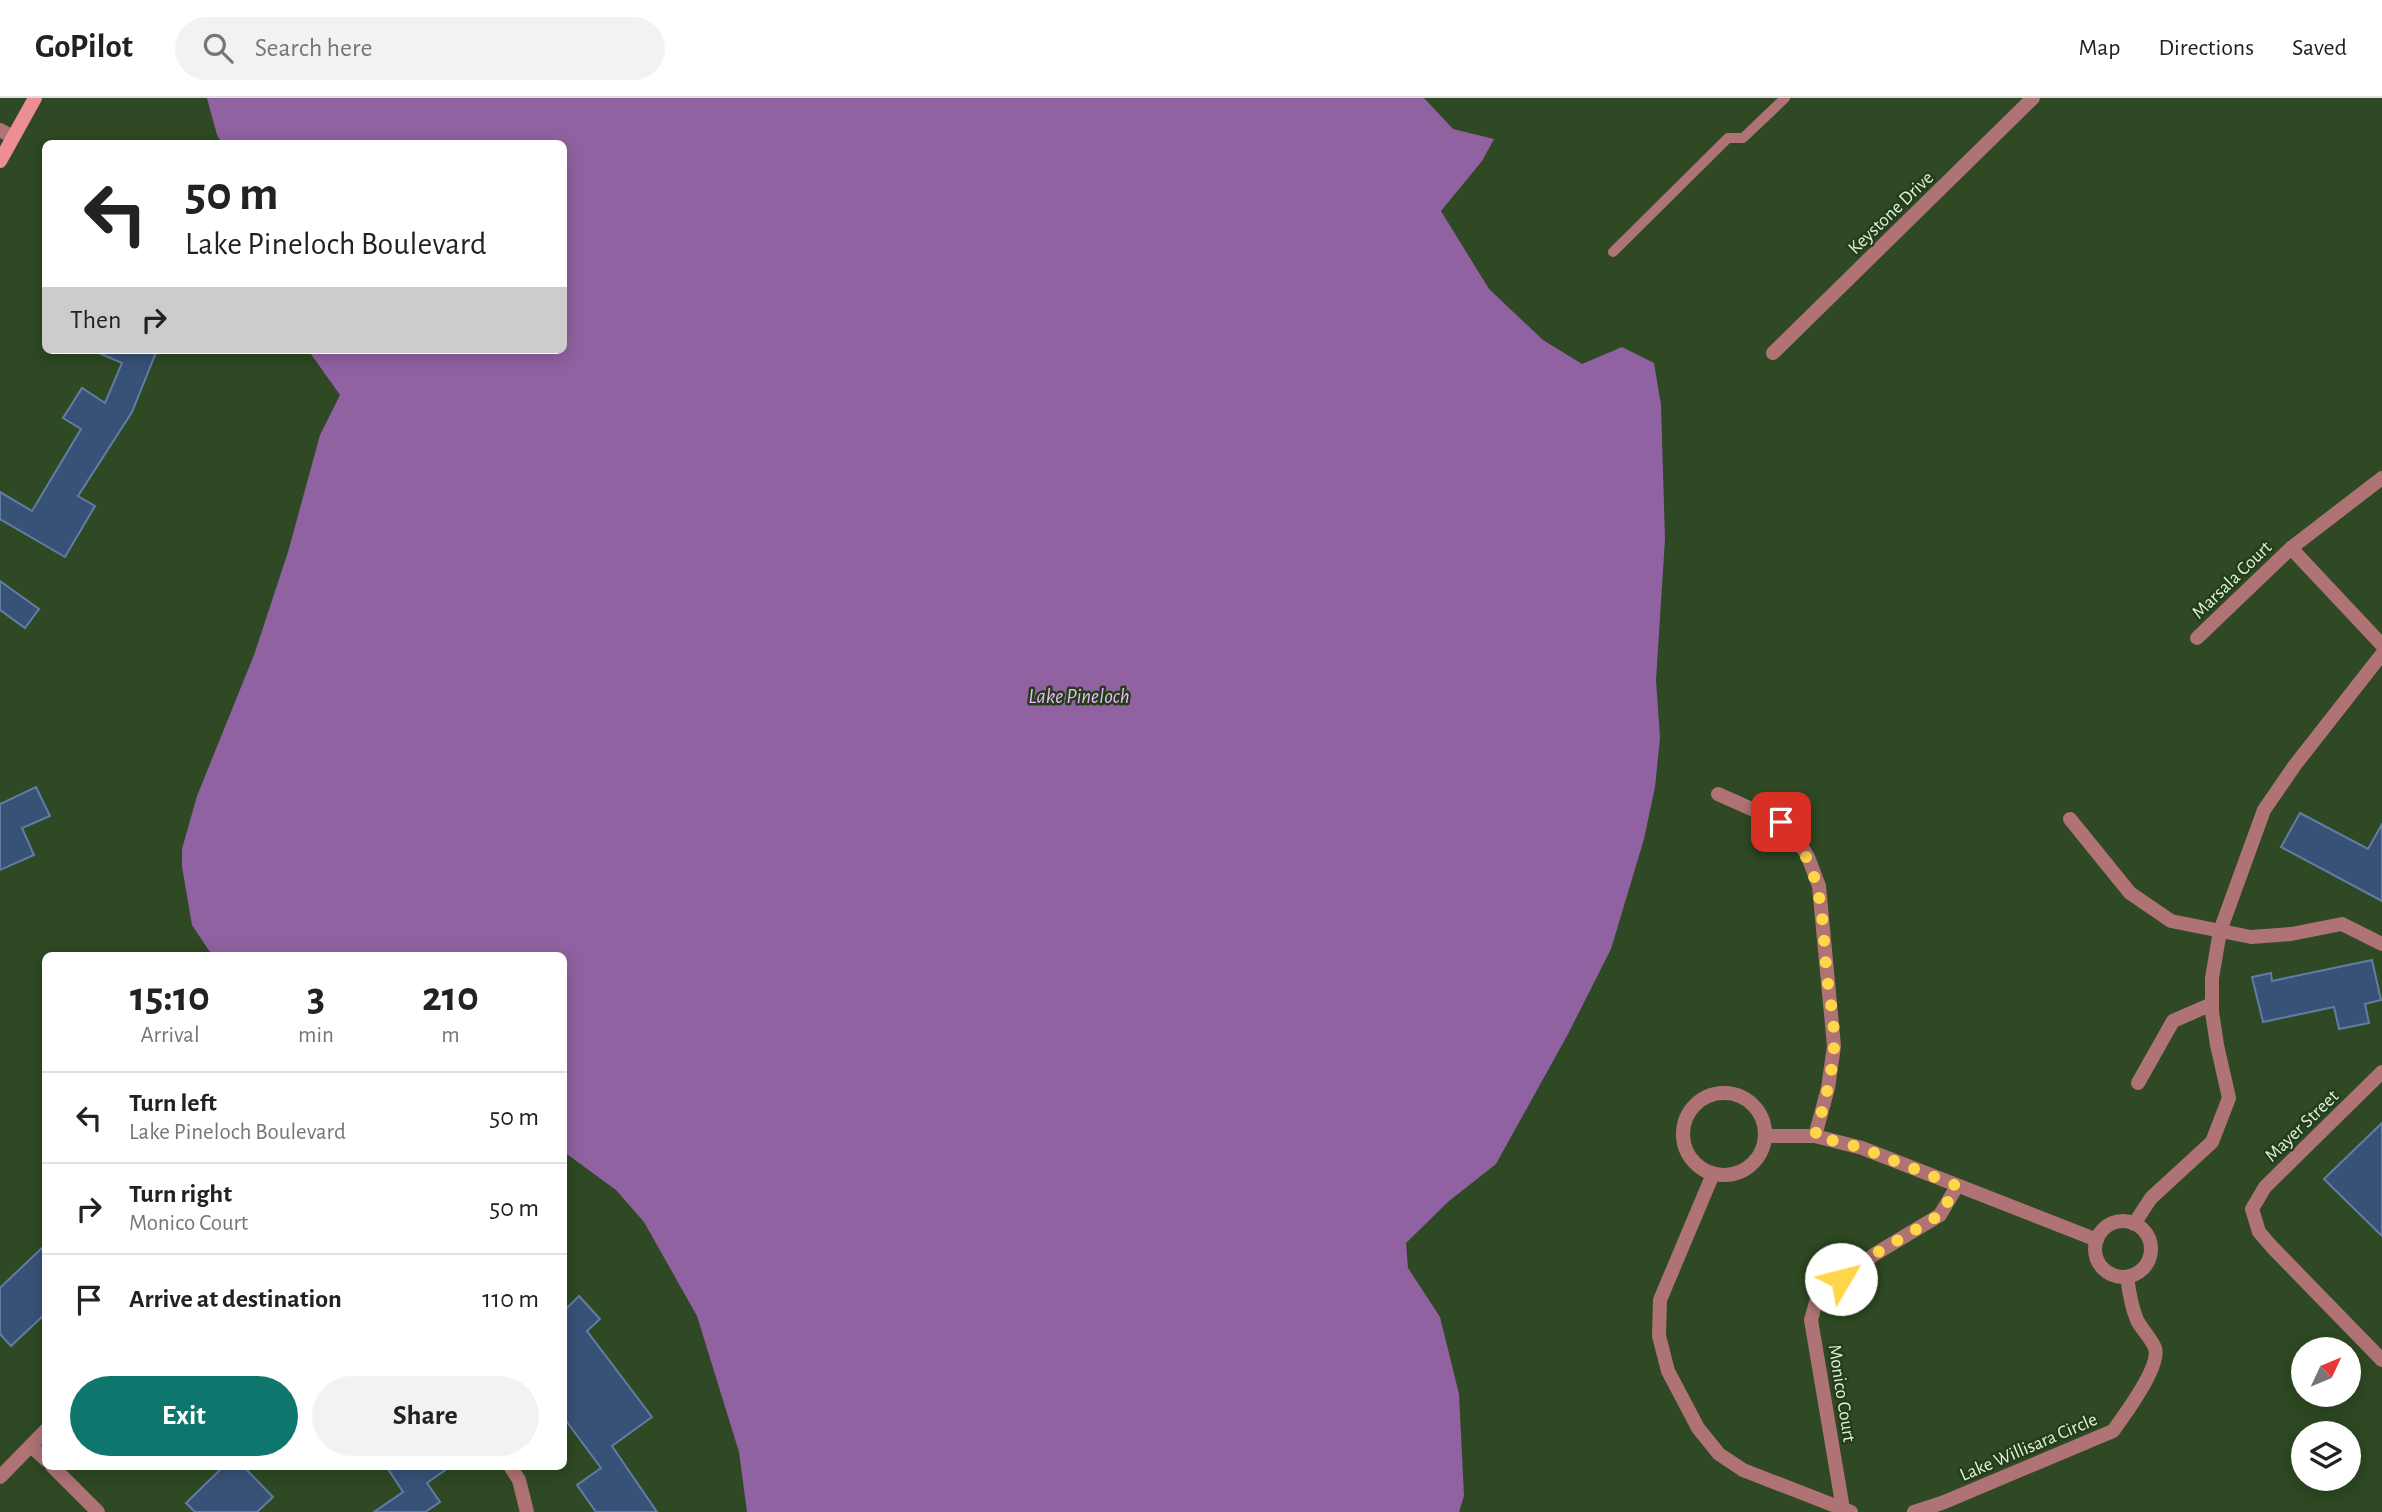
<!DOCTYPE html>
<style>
:root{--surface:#fff;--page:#f2f2f2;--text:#222;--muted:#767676;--line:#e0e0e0;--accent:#0f766e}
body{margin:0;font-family:"Alegreya Sans",sans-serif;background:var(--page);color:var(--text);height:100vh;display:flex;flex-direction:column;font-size:26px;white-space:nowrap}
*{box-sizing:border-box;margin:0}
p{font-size:23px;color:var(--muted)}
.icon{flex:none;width:38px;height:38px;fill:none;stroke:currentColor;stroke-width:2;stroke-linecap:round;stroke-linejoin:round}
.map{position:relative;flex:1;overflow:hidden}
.drawer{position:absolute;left:42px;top:854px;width:525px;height:518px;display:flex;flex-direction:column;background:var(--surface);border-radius:10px;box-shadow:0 4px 18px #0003}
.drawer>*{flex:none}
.banner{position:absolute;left:42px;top:42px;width:525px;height:214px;border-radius:10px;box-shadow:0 4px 18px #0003;background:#fff;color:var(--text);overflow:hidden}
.needle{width:46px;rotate:46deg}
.fabs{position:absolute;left:2291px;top:1239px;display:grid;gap:14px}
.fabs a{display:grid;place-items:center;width:70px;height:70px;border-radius:50%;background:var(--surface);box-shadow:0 4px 18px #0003;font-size:35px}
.pin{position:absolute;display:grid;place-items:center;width:60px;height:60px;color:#fff;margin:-30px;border-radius:14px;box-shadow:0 4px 10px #0006}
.me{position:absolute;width:77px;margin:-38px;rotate:53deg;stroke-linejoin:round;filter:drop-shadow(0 0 5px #0008)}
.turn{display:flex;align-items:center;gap:24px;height:147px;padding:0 28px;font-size:32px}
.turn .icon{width:91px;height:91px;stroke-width:2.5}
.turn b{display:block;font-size:49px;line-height:60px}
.then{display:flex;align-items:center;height:66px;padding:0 28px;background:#0003;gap:14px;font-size:26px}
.eta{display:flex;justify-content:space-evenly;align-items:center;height:119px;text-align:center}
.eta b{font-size:42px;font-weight:600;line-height:49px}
.button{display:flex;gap:14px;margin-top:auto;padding:14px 28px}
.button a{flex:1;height:80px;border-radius:42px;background:var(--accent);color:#fff;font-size:28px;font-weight:600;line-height:80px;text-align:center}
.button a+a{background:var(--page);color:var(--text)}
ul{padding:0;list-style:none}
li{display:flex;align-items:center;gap:21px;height:91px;padding:0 28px;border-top:2px solid var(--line)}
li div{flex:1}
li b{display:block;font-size:26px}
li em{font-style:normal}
header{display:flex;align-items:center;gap:42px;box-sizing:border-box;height:98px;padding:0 35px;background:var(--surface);border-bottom:2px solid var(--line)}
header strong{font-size:33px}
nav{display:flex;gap:38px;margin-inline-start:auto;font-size:24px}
.search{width:490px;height:63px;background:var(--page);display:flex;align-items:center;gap:18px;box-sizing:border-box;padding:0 24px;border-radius:38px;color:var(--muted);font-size:26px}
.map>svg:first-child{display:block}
.water{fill:#9162a1}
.building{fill:#385277;stroke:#627da5;stroke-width:2}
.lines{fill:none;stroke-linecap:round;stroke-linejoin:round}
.lane{stroke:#af7375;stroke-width:10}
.street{stroke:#af7375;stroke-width:14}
.secondary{stroke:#ec8e92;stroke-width:14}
.route{stroke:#ffd54a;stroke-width:12;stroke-dasharray:0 21.6}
.labels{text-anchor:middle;stroke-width:5;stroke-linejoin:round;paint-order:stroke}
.street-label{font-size:19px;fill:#e1f1db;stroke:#243e19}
.water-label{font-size:21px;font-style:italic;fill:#ecb8ff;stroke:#243e19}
</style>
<header>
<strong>GoPilot</strong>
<div class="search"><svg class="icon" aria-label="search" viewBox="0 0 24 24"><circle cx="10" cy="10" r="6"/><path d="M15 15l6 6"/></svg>Search here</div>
<nav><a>Map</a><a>Directions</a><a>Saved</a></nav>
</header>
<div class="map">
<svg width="2382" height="1414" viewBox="0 0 2382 1414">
<rect width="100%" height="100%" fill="#2e4923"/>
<!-- water -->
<path class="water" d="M207,0H1424L1453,31L1494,41L1482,63L1441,113L1489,191L1543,242L1582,266L1622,249L1654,265L1661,307L1665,441L1656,582L1660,640L1655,689L1644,741L1611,851L1568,936L1496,1066L1449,1103L1406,1145L1408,1170L1440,1219L1459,1296L1464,1398L1459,1414H747L739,1354L697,1218L644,1124L616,1092L564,1054V858L212,857L192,827L182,769V751L197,698L254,557L288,454L320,337L340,297L308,252H564V46L222,45L217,37Z"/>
<!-- building -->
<g class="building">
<path d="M92,252H157L132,314L78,398L95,408L65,459L0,421V394L32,413L81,331L63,320L82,290L105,305L122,265Z"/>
<path d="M0,483L39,511L25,530L0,512Z"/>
<path d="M36,689L50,718L22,730L34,757L0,772V706Z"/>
<path d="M2300,715L2368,751L2382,726V803L2281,749Z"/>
<path d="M2372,862L2381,902L2365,906L2369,925L2339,931L2334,909L2263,924L2252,879L2271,875L2272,883Z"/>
<path d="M2382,1025V1138L2324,1081Z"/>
<path d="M46,1146V1215L11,1248L0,1236V1190Z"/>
<path d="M579,1198L600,1221L587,1233L652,1319L612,1348L657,1414H596L577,1387L601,1370L564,1320V1213Z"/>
<path d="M224,1368H243L273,1399L257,1414H195L186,1405Z"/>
<path d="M386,1368H451L427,1385L440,1404L425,1414H374L403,1394Z"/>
</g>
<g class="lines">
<!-- lane -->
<path class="lane" d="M1613,154L1728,40H1743L1785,0"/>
<!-- street -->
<g class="street">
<path d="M0,32L13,39"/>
<path d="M1773,255L2033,0"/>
<path d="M2291,450L2382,547"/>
<path d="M2197,540L2291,450L2382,380"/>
<path d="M1718,696L1781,724L1796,739L1808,759L1819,788L1834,948L1828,990L1815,1038"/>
<path d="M2070,721L2130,795L2171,823L2251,839L2291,836L2342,826L2382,846"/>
<path d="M2382,974L2265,1089L2252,1111L2259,1134L2272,1149L2382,1262"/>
<path d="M2138,985L2173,923L2212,906"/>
<circle cx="1724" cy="1036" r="41"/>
<path d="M1766,1038H1815L1862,1050L2097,1142"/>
<path d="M1713,1076L1660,1202L1659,1238L1668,1273L1698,1330L1719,1356L1743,1372L1851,1414"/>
<circle cx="2123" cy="1151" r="28"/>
<path d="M2134,1126L2151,1100L2212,1044L2229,1000L2217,947L2212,914V880L2220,833L2264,712L2295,667L2382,556"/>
<path d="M31,1348L46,1362"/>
<path d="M52,1368L98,1414"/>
<path d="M510,1368L519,1382L527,1414"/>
<path d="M0,1379L46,1332"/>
<path d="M1843,1411L1811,1222L1816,1204L1825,1194L1875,1156L1940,1117L1957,1088"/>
<path d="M1914,1414L1942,1405L2113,1333C2124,1318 2161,1268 2155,1250C2151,1240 2142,1232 2137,1222C2131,1208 2129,1194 2127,1179"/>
</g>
<!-- secondary -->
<path class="secondary" d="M0,63L35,0"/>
</g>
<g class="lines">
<!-- route -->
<path class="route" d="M1781,724C1826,771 1821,819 1827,879C1830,902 1835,926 1834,949C1832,980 1823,1009 1815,1038L1862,1050L1957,1088L1940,1117L1875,1156L1841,1181"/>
</g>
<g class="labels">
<!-- street labels -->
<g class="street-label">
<text transform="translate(1890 114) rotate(-44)" y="7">Keystone Drive</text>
<text transform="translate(2231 481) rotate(-44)" y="7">Marsala Court</text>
<text transform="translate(2301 1027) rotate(-44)" y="7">Mayer Street</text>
<text transform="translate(1843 1295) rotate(81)" y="7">Monico Court</text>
<text transform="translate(2028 1348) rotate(-23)" y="7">Lake Willisara Circle</text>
</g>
<!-- water labels -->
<g class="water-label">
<text x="1079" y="605">Lake Pineloch</text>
</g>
</g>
</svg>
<div class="fabs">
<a><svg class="needle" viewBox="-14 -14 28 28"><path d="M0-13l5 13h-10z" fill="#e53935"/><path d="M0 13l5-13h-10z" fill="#767676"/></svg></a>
<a><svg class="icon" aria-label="layers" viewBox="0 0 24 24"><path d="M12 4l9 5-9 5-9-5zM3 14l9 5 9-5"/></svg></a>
</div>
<div class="pin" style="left:1781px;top:724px;background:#d93025"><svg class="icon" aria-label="arrive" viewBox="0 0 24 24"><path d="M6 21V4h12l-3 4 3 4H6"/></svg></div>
<svg class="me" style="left:1841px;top:1181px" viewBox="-20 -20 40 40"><circle r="19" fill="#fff"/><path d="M0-13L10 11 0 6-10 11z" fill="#ffd54a"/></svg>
<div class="banner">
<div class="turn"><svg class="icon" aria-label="left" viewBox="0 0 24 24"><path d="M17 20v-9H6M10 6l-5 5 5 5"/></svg><div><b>50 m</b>Lake Pineloch Boulevard</div></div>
<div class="then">Then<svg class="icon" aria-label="right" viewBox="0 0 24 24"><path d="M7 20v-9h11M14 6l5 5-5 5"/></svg></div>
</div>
<section class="drawer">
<div class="eta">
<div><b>15:10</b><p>Arrival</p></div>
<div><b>3</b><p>min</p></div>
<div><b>210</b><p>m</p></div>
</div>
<ul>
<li><svg class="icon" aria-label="left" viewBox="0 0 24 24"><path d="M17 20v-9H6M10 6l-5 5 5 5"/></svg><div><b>Turn left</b><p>Lake Pineloch Boulevard</p></div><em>50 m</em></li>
<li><svg class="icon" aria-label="right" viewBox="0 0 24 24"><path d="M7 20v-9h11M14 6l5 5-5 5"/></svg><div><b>Turn right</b><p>Monico Court</p></div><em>50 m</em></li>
<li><svg class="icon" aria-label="arrive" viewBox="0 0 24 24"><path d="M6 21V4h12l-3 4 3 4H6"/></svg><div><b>Arrive at destination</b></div><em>110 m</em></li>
</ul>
<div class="button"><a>Exit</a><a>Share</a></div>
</section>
</div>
